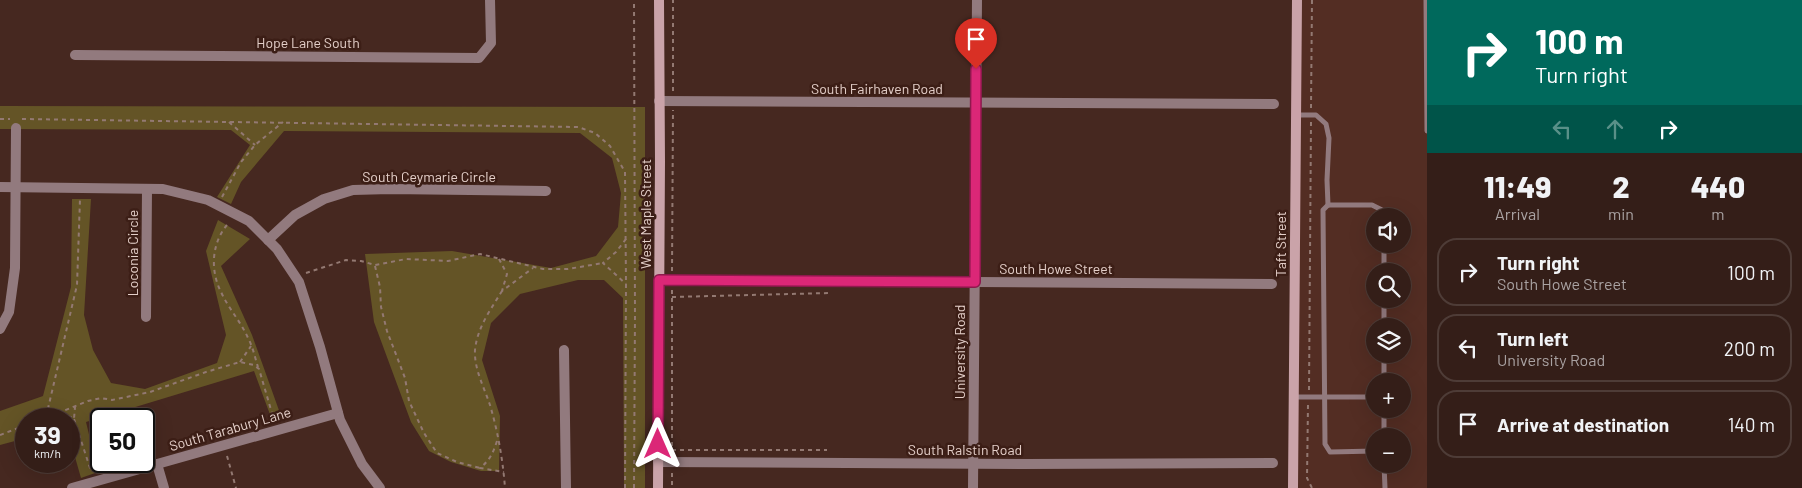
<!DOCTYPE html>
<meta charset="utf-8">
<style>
:root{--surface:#341e18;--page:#3c2721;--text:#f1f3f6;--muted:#a9a2a2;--line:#4e3c37}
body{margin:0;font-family:Barlow,sans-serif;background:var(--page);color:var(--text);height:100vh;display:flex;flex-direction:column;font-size:19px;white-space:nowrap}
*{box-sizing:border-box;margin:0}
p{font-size:16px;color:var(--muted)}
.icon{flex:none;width:28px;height:28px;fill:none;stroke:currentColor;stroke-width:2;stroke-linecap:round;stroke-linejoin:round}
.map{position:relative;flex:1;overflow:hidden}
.panel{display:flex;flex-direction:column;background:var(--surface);width:375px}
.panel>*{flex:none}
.top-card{background:#00695c;color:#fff;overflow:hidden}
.tools{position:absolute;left:1366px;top:208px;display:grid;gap:10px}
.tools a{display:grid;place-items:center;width:45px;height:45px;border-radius:50%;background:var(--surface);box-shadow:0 5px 20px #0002,0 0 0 1px var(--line);font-size:25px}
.speed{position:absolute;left:15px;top:408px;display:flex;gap:10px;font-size:25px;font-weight:700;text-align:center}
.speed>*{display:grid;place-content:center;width:65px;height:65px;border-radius:50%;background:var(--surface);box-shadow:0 5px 20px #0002,0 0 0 1px var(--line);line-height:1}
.speed small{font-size:12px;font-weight:400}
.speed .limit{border:2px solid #111;border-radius:8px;background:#fff;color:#111}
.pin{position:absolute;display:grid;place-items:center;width:42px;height:42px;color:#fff;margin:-51px -21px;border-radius:50% 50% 50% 0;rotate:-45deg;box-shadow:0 0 5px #0007}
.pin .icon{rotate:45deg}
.me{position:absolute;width:55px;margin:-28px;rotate:0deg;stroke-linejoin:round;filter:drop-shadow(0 0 4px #0008)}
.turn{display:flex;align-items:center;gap:18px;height:105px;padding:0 25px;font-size:22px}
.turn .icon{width:65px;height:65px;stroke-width:2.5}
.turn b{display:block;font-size:35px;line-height:42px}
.lanes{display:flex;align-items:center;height:48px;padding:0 25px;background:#0003;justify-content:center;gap:25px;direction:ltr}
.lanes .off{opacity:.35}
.eta{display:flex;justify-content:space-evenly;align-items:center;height:85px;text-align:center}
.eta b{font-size:30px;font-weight:800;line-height:35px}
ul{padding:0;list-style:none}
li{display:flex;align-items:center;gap:15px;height:68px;margin:0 10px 8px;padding:0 15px;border:2px solid var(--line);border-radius:20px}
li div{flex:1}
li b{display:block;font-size:19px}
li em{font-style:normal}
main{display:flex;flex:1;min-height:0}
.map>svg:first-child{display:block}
.built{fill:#532d23;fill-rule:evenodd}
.green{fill:#645426}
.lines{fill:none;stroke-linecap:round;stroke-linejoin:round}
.path{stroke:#937972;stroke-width:2;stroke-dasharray:4 4;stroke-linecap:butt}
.lane{stroke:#927a7e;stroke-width:5}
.street{stroke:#927a7e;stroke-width:10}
.secondary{stroke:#caa3a9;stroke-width:10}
.route-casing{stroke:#8e194d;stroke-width:12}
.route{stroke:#db2777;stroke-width:9}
.labels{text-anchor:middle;stroke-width:5;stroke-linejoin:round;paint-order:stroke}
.street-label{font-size:14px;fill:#e4cfc9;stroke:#3c1e16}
</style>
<main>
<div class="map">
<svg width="1427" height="488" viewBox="0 0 1427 488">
<rect width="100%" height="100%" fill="#462820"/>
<!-- built -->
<path class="built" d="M1295,0H1427V488H1291ZM1375,216H1402V244H1375ZM1375,271H1402V299H1375ZM1375,326H1402V354H1375ZM1375,381H1402V409H1375ZM1375,436H1402V464H1375Z"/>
<!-- green -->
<g class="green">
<path d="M0,106L645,107V488H624L623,298L604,280H578L520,294L491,323L482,360L500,416L499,471H481L451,462L429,451L411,422L374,322L365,254L452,251L551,268L596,256L618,227L621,193L612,158L580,133L284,131L241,182L231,204L217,197L250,145L231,130L0,129Z"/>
<path d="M72,199H91L84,315L93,350L111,383L145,389L217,363L226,335L206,251L218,220L250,239L221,266L252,335L281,416L272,420L254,371L86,422L98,472L81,478L69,436V419H26V438L0,445V411L43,396L71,287Z"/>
</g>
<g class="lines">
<!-- path -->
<g class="path">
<path d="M673,91V0"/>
<path d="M1311,108L1312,0"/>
<path d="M0,119H10"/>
<path d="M22,119L578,127L595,133L610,146L625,172L626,284L625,488"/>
<path d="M229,122L255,145"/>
<path d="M222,197L241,162L255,145L283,122"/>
<path d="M227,225C211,244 210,272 222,294C229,309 241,322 248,338C253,347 255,358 258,367"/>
<path d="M626,239L616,252L603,263L626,284"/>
<path d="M499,259L507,274L502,291L533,268"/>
<path d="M375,266L380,287L381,307L387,331L405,378L409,401L424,433L437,453L457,462L480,468"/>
<path d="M672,271L673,110"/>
<path d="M306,273L346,260L361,261L375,265L406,259L448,261L480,254L543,269H568L603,263"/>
<path d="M672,290V453"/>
<path d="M502,291C491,309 477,328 475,350C474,369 484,387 490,405C498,432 503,461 505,488"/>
<path d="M672,297L829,293"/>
<path d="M240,362L251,346"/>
<path d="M1309,390L1311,122"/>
<path d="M1308,405L1307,478L1312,488"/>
<path d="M61,412L74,419L75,407"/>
<path d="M46,417L77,285L80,199"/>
<path d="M43,419L88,401L101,398L112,400L150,392L206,372L240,362L254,365L259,369L274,420"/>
<path d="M74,419L91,471"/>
<path d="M0,435L26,425"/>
<path d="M497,441C493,453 490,460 480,468L504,472"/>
<path d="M672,450H827"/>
<path d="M227,456L236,488"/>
<path d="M672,473V488"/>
<path d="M634,488L635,315L634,0"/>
</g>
<!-- lane -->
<g class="lane">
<path d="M1426,0L1427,131"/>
<path d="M1296,115H1316L1326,124L1329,138L1327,180L1328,205"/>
<path d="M1384,244V271"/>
<path d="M1384,299V326"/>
<path d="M1384,354V381"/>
<path d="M1294,397H1375"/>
<path d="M1384,409V436"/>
<path d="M1375,451L1330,452L1325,444L1323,210L1328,205H1372L1382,210L1384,216"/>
<path d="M1384,464L1385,488"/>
</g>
<!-- street -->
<g class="street">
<path d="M75,55L479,58L491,43L490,0"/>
<path d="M659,101L1274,104"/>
<path d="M0,187L163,189L208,200L249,221L277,249L299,282L320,347L340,420L362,464L380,488"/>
<path d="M268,240L295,215L324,199L353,190L390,189L546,191"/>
<path d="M659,280L1272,284"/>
<path d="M146,317L147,189"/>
<path d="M0,329L9,312L15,268L16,128"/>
<path d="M564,350L566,488"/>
<path d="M658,462L1026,464L1273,463"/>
<path d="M157,464L164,488"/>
<path d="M72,488L338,413"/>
<path d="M973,488L977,0"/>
</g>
<!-- secondary -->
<g class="secondary">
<path d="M658,488L660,161L659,0"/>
<path d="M1293,488L1297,0"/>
</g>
</g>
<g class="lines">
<defs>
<path id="route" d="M658,444L659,280L975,282L976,69"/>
</defs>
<!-- route casing -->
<use href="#route" class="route-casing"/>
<!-- route -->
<use href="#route" class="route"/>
</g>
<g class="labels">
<!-- street labels -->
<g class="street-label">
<text x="308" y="48">Hope Lane South</text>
<text x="877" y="94">South Fairhaven Road</text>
<text x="429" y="182">South Ceymarie Circle</text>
<text transform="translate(646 214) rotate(-90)" y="5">West Maple Street</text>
<text transform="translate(1281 244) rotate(-90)" y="5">Taft Street</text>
<text transform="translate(133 253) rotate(-90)" y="5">Loconia Circle</text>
<text x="1056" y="274">South Howe Street</text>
<text transform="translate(960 352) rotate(-90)" y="5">University Road</text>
<text transform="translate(230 429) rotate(-16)" y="5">South Tarabury Lane</text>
<text x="965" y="455">South Ralstin Road</text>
</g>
</g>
</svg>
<div class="tools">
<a><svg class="icon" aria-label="sound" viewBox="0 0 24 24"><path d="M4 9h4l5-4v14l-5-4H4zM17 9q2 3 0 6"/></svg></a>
<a><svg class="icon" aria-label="search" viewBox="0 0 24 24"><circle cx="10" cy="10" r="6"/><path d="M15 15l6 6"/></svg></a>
<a><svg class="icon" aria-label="layers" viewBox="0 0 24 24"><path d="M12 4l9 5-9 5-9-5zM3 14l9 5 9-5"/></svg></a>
<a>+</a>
<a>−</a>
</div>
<div class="speed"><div>39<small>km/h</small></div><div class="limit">50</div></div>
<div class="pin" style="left:976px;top:69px;background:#d93025"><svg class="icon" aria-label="arrive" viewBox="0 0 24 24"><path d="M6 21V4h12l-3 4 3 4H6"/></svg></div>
<svg class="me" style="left:658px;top:444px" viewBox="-20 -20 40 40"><path d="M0-17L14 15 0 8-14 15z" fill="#db2777" stroke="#fff" stroke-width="4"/></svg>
</div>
<section class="panel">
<div class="top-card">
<div class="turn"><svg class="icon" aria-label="right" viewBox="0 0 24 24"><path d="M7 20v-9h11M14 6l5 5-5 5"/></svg><div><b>100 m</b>Turn right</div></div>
<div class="lanes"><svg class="icon off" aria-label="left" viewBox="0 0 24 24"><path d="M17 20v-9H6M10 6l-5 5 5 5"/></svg><svg class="icon off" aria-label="ahead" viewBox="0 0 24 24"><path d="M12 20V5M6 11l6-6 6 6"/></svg><svg class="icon" aria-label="right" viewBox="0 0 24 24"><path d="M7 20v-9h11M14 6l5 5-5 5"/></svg></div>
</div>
<div class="eta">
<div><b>11:49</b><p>Arrival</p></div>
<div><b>2</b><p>min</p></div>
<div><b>440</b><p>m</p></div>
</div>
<ul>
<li><svg class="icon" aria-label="right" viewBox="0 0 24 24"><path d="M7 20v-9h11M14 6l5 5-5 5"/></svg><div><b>Turn right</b><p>South Howe Street</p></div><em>100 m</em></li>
<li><svg class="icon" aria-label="left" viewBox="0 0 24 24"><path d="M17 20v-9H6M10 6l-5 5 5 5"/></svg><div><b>Turn left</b><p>University Road</p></div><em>200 m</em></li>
<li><svg class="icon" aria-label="arrive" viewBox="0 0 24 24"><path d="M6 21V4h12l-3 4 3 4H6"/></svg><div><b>Arrive at destination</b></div><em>140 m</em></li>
</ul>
</section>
</main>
